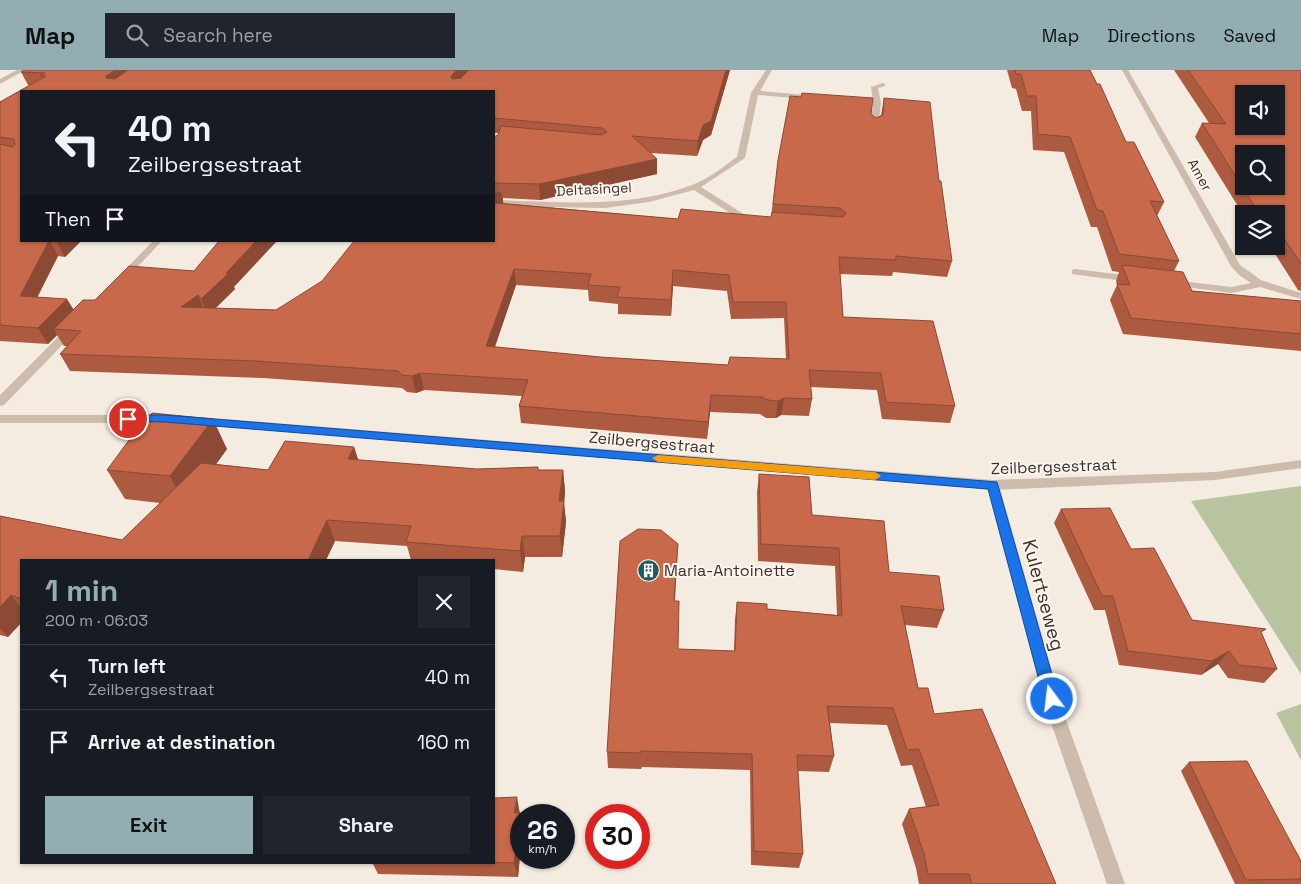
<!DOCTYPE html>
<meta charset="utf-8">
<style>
:root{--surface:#171b24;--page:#20242c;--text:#f1f3f6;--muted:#9ea1a6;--line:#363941;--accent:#92aeb2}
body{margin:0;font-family:"Space Grotesk",sans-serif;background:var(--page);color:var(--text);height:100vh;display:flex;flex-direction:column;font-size:19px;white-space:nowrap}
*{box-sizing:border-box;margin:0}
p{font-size:16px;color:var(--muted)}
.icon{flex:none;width:28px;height:28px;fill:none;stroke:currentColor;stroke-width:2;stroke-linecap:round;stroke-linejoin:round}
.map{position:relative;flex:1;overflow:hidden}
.sheet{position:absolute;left:20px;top:489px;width:475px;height:305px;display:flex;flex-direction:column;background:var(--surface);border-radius:0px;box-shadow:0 1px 4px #0004}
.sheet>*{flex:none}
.top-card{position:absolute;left:20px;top:20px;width:475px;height:152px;border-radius:0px;box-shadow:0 1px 4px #0004;background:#171b24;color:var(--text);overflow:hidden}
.tools{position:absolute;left:1235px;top:15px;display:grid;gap:10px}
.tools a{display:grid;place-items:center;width:50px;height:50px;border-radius:0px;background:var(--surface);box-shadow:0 1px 4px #0004;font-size:25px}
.speed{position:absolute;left:510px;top:734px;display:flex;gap:10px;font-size:25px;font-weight:700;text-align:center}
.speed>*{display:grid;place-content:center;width:65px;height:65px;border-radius:50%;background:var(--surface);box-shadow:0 1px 4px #0004;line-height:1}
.speed small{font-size:12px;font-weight:400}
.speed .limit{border:8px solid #d22;background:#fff;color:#111}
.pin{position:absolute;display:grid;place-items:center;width:42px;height:42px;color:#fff;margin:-21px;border:2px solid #fff;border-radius:50%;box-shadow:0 1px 5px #0007}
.me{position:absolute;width:55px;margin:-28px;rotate:345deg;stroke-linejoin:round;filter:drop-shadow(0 0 4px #0008)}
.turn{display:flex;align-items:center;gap:18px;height:105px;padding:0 25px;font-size:22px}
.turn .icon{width:65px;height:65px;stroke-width:2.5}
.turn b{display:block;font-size:35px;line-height:42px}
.then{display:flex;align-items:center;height:48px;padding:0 25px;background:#0003;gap:10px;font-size:19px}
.round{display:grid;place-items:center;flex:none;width:52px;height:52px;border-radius:0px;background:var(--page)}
.overview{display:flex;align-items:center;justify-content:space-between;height:85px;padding:0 25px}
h1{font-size:30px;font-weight:800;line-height:38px;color:var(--accent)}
.primary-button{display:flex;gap:10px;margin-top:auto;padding:10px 25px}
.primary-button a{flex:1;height:58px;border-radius:0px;background:var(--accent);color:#111;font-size:20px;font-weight:800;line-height:58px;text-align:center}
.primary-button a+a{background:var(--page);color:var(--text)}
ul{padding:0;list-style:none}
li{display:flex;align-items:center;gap:15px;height:65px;padding:0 25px;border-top:1px solid var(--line)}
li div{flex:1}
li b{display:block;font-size:19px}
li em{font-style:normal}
header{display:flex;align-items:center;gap:30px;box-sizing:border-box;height:70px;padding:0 25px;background:var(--accent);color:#111}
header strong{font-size:24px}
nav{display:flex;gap:28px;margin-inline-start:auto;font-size:18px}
.search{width:350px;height:45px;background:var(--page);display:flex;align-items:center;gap:12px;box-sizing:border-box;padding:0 18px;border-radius:0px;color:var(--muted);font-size:19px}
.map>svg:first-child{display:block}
.green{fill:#b8c4a0}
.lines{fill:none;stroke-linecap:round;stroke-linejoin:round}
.minor{fill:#cdbbac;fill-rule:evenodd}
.tertiary{fill:#cdbbac;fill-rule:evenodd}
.wall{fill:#ac5a40;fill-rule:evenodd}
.shaded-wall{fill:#8c4a34}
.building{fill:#c8694b;stroke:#8c4a34;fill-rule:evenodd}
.route{fill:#1a73e8;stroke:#114b97}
.slow{fill:#f59e0b}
.labels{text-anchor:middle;stroke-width:4;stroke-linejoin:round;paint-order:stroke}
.far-street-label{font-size:14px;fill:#3b302b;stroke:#fbf5ee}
.street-label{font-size:16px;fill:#3b302b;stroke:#fbf5ee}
.poi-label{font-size:16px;fill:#3b302b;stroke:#fbf5ee;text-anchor:start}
.near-street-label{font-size:19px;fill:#3b302b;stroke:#fbf5ee}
</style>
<header>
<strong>Map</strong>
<div class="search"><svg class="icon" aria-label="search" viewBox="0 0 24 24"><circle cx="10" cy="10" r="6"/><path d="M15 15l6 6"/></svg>Search here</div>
<nav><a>Map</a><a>Directions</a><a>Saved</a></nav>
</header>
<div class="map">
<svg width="1301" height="814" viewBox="0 0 1301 814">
<rect width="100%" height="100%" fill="#f4ebe1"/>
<!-- green -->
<g class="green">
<path d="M1301,416V604L1191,431Z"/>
<path d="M1301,634V690L1276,643Z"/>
</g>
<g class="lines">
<!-- minor -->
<g class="minor">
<path d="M17,0H25L0,14V9Z"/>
<path d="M766,0H772L760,21L818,26L822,28L818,30L758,25L745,88L701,117L753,150V154H747L694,120L649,132L605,138L494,136V130C559,132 629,139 692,115C708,109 723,97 737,87L751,23Z"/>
<path d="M1122,0H1128L1240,195L1261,210L1301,223V229L1260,217L1232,223L1169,215L1167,213L1172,210L1232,217L1251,213L1239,205L1231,196Z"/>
<path d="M883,13L885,14V16L878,18L881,33L878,59L874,61L870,59L873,35L851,31L855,29L873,30L871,17Z"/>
<path d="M153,171H162L124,211H118V207Z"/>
<path d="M1075,199L1132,206L1137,209L1132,212L1072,204V200Z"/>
<path d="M72,256L77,259L76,261L4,335L0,336V325L68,257Z"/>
<path d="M993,410L997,412L999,415L1065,647L1125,814H1107L1049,647L987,415L989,412Z"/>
</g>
<!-- tertiary -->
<g class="tertiary">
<path d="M0,345H162L168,349L162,353H0Z"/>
<path d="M200,347L993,410L1215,402L1301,390V398L1215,410L993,420L196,354L194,351L196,348Z"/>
</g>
</g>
<!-- wall -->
<g class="wall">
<path d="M24,0H730L711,65L703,70L697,86L650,83L657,89V104L540,130L503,128V133L678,149L771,147L778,90L871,44L876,48L881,45L884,28L939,111L952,191L947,207L893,202L892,206L840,204L843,247L955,336L950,353L882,349L877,320L810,317L812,329L809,346L781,345L776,348H766L760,344L710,342L707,369L521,353L519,336L522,326L424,320L416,323L407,322L402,318L263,308L70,301L60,284L67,276H64L57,265L48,274L0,271V32L30,15H28L21,2ZM21,21H494V63H499L498,65L494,67V171L276,240L216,238L235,219L234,217L95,230L73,240L37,227L58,186L65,187L81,171H21ZM516,215L588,220L589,231L618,234V244L671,246L673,216L727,221L731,249L784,248L786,289L728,295L600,287L495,277Z"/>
<path d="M1007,0H1090L1126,72L1164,132L1157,146L1179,191L1174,201L1192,221L1301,231V281L1123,264L1110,230L1117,215L1116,211L1119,202L1112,201L1097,157H1091L1064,82L1033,80L1031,41H1022L1016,19L1012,18Z"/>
<path d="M1174,0H1301V221L1298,220L1270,176H1276V144H1244V146L1195,67L1202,53H1209Z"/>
<path d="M354,377L358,390L477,399L538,397V400H563L565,421L564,433L566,452L562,487H525L523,502L494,499V490H411L407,476L335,471L326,490H21V553L8,567L0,565V446L122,470L160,433L125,429L107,400L227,379L216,394L268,400Z"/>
<path d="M759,404L812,445L889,502L944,540L937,558L905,555L918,618L934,644L1056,814H919L916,798L902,754L909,739L926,737L912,695L901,696L887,655L830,653L834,686L829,702L798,701L803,784L799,798L751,795L750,700L642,697L641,699L608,698L607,682L677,491L675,531L678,579L734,581L735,549L737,532L767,539L837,545L835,496L758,491L757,422Z"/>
<path d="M1061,439L1131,479L1192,550L1262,564L1277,599L1264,613L1228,608L1218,594L1201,605L1119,595L1105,540H1094L1054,453Z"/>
<path d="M1189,692L1301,791V814H1235L1181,701Z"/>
<path d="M520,742V744L521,750V774L518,807L378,804L372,792H494Z"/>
</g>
<!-- shaded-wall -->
<g class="shaded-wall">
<path d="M115,0H130L112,19L106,8V6Z"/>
<path d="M457,0H471L454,20L451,6Z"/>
<path d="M726,0H730L711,65L703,70L697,86L698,71L703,55Z"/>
<path d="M657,89V104L540,130L539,114Z"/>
<path d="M502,123L504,138L494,140V124Z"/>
<path d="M49,171H50L58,186L30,242L20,226Z"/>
<path d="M56,171H81L65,187Z"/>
<path d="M256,171H277L234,217L235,219L208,245L201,229Z"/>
<path d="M514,199L516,215L489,293L486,276Z"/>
<path d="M673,200V216L671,246V230Z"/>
<path d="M198,225L205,242L181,237Z"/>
<path d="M67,229L77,245L54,259L57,265L48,274L38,258Z"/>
<path d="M420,303L424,320L416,323L412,306Z"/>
<path d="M711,325L710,342L707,369L708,352Z"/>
<path d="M784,328L781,345L776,348L778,331Z"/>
<path d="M213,349L227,379L186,436L170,406Z"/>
<path d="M354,377L361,398L348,389Z"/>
<path d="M563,400L565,421L564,433L566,452L562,487L560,466L559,431Z"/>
<path d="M327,450L335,471L326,490H308Z"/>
<path d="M522,466L525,487L523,502L520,481Z"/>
<path d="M11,525L21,538V553L8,567L0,558V537Z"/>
<path d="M1229,581L1218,594L1201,605L1212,591Z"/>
<path d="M517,727L521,750V774L518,807L514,793V743Z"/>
</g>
<!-- building -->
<g class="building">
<path d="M24,0H115L106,6V8L115,9L128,0H457L451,6L452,9L461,8L469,0H726L711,51L703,55L698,71L632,66L657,89L539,114L494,113V67L498,65L501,56L601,65L607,62L602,58L494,48V21H21V171H49L20,226L67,229L38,258L0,255V74L13,77L15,75L14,69L0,67V32L46,6H40L45,3L21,2Z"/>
<path d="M1015,0H1090L1097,14H1100L1126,72H1134L1164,132L1150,131L1179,191L1119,184L1103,141L1097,140L1070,67L1038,64L1036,26H1027L1021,4H1016Z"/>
<path d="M1188,0H1301V194L1276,156V144H1268L1264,138L1255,137L1202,53L1226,54ZM1244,24H1276V56H1244ZM1244,84H1276V116H1244Z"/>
<path d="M802,23L873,28L871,44L876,48L883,45L884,28L930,32L939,111H941L952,191L896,186V190L839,187L843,247L933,251L955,336L886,332L881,303L809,300L812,329L784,328L778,331L768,330L762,327L711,325L708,352L519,336L528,310L420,303L412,306L402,305L398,301L256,291L60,284L81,261L54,259L83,230H95L129,196L194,201L219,171H256L226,203H229L201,229L198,225L181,237L276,240L322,211L354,171H494V133L678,149L681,139L771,147L772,142L843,147L846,143L840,138L773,134L778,90L790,26L801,27ZM514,199L591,204L588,215L620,217L617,227L671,230L673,200L729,205L733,232H786L789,289L730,287L728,295L600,287L486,276Z"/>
<path d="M494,122L502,123L494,124Z"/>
<path d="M1122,195L1183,202L1192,221L1301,231V264L1131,248L1117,214L1130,215Z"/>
<path d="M152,343L213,349L170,406L107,400L132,366Z"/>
<path d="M285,371L354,377L348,389L477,399L538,397V400H563L559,431H564L560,466H522L520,481L406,472L411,456L327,450L308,490H21V529L11,525L0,537V446L122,470L201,393L268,400Z"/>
<path d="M759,404L809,407L812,445L884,451L889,502L939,506L944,540L901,536L918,618H928L934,644L982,639L1056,814H972L969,804H928L924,784L909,739L939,735L919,679L907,680L893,638L827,636L834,686L797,685L803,784L754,781L752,684L641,681V683L607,682L620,471L638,459L661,460L678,474L674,531H679L678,579L735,581L737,532L767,534V539L842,546L839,478L761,474Z"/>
<path d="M1110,438L1131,479L1154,478L1192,550L1266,559L1261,562L1277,599L1239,595L1229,581L1212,591L1128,581L1113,526H1102L1061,439Z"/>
<path d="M1247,691L1301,791V809L1246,810L1189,692Z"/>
<path d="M517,727L514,743H520L514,793L488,792H494V728Z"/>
</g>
<!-- route -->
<path class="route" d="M128,345H165L997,412L1059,629L1057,634L1052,636L1047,634L1044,629L988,419L165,352L124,351L123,349Z"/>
<!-- slow -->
<path class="slow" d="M658,385L875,402L881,406L875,410L658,392L652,388Z"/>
<!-- icons -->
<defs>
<symbol id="building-disc" viewBox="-11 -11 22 22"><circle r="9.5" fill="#1f5a5e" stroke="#fbf5ee"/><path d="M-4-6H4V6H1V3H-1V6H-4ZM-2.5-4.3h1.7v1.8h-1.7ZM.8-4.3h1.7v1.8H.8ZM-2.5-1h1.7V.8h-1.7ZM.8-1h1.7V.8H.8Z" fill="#fff"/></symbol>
</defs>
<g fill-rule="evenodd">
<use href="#building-disc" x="636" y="488" width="25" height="25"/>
</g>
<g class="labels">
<!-- far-street labels -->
<g class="far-street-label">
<text transform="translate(1200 105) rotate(61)" y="5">Amer</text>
<text transform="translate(594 119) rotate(-3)" y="5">Deltasingel</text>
</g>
<!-- street labels -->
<g class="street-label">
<text transform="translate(652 372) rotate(5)" y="6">Zeilbergsestraat</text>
<text transform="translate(1054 396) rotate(-2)" y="6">Zeilbergsestraat</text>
</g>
<!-- poi labels -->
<g class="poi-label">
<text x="664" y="506">Maria-Antoinette</text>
</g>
<!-- near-street labels -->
<g class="near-street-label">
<text transform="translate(1044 525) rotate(75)" y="7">Kulertseweg</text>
</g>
</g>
</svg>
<div class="tools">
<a><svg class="icon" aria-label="sound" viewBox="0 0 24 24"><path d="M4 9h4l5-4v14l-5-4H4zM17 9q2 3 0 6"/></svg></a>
<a><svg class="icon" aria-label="search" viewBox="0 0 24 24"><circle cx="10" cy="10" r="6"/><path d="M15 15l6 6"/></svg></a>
<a><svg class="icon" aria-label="layers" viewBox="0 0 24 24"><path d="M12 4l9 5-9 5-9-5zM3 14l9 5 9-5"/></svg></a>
</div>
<div class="speed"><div>26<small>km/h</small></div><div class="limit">30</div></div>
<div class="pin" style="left:128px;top:349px;background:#d93025"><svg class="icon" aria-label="arrive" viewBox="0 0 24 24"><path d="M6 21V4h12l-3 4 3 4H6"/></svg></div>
<svg class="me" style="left:1052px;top:629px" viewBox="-20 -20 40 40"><circle r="17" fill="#1a73e8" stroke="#fff" stroke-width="3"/><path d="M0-11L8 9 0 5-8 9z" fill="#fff"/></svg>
<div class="top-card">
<div class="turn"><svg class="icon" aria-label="left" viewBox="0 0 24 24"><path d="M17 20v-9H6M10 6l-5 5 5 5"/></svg><div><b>40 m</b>Zeilbergsestraat</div></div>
<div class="then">Then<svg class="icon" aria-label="arrive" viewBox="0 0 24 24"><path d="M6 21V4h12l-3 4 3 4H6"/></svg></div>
</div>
<section class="sheet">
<div class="overview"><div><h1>1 min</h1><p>200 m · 06:03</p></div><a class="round"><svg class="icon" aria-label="close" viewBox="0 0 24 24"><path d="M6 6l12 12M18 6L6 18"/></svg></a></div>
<ul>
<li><svg class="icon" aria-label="left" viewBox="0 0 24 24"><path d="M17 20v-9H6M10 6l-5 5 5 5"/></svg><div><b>Turn left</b><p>Zeilbergsestraat</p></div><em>40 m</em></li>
<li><svg class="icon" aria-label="arrive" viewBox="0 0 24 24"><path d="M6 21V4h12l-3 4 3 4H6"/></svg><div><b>Arrive at destination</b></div><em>160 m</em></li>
</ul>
<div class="primary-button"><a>Exit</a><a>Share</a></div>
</section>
</div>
